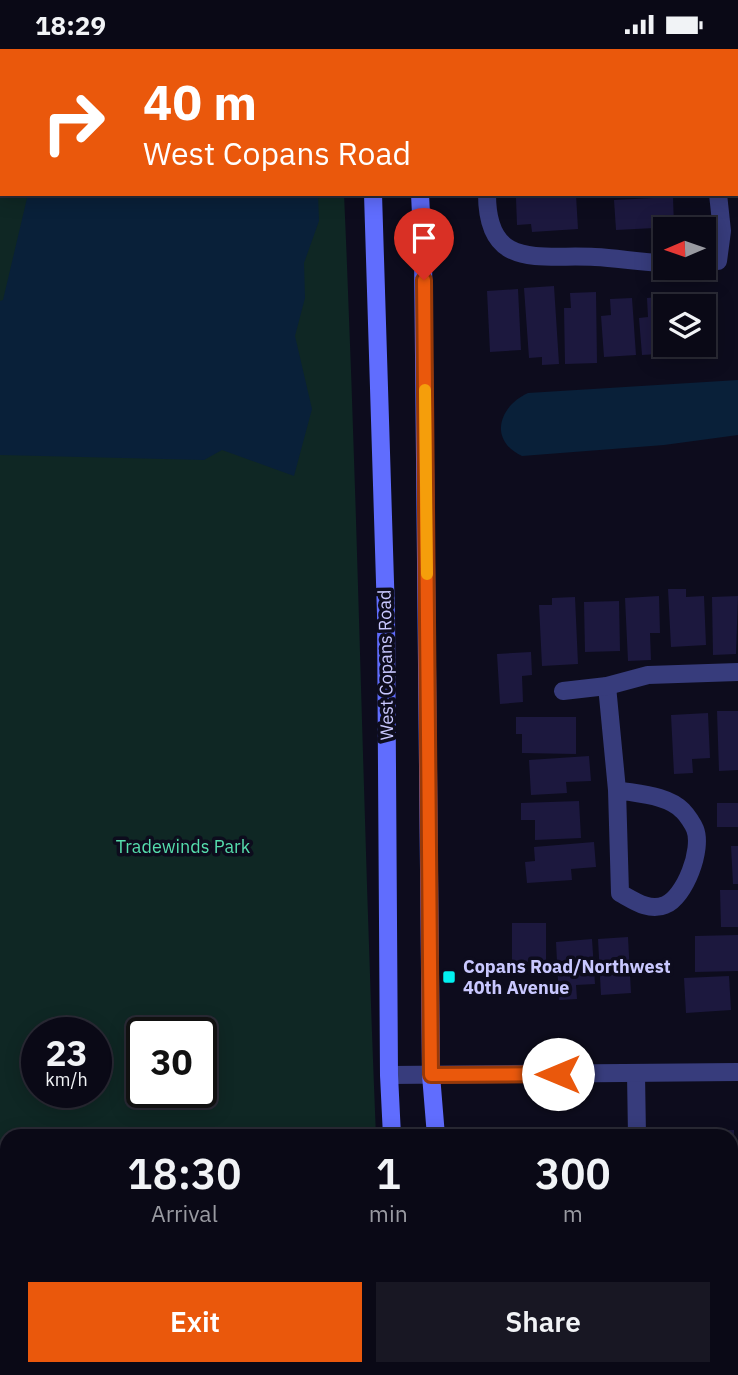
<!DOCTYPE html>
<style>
:root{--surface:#0a0916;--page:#181723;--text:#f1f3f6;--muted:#999aa1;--line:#2a2a35;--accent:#ea580c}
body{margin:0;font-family:"IBM Plex Sans",sans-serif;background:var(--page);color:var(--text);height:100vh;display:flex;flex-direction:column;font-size:26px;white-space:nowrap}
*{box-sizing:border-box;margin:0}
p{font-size:23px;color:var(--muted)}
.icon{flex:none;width:38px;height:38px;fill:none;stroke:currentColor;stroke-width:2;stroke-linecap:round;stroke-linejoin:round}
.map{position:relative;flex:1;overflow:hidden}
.details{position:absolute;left:0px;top:1080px;width:738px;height:247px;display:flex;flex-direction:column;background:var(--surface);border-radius:21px 21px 0 0;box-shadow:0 4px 18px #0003,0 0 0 2px var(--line)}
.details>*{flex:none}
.hud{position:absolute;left:0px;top:0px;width:738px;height:147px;box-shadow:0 4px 18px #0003,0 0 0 2px var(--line);background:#ea580c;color:#fff;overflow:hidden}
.needle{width:46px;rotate:268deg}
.controls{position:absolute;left:653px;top:168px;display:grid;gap:14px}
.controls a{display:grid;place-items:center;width:63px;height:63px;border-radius:0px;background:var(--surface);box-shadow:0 4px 18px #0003,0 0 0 2px var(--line);font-size:35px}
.speed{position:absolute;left:21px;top:968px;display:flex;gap:14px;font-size:35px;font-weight:700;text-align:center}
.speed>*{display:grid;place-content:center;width:91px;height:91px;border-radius:50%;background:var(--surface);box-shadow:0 4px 18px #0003,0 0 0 2px var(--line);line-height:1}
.speed small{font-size:18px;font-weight:400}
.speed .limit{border:4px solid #111;border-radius:10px;background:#fff;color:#111}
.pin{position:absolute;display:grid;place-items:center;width:60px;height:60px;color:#fff;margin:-72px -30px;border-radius:50% 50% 50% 0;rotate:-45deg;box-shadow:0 0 7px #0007}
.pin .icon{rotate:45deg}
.me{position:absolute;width:77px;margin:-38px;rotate:270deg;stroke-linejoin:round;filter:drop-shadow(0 0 5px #0008)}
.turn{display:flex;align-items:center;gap:24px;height:147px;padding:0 28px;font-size:32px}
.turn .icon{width:91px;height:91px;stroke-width:2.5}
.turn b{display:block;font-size:49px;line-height:60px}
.eta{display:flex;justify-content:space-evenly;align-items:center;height:119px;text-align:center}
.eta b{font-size:42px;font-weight:600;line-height:49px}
.button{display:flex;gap:14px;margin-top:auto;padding:14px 28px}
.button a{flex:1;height:80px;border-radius:0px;background:var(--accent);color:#fff;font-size:28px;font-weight:600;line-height:80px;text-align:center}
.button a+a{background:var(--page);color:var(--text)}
.status{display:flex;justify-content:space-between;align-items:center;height:49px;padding:0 35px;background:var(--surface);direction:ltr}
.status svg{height:19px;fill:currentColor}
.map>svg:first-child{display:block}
.green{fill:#0f2724;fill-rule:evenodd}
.water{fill:#092039}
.building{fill:#1c183e}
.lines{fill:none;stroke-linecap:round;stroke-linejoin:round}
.minor{stroke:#373c7c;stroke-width:18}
.secondary{stroke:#606dfe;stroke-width:18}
.route-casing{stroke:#983908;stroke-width:18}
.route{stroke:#ea580c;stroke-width:12}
.slow{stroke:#f59e0b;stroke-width:12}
.poi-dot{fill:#02f1f0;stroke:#0d0c1d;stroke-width:2.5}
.labels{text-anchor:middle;stroke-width:7;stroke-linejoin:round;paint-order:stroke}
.street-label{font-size:18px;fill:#c9c8ff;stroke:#0d0c1d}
.park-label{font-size:18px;fill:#56ddad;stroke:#0d0c1d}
.poi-label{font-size:18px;font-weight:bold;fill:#c9c8ff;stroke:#0d0c1d;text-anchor:start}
</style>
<div class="status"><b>18:29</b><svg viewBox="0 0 49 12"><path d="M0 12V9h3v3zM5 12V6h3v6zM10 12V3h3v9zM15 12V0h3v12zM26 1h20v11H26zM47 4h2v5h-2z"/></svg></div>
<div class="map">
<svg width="738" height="1326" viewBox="0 0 738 1326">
<rect width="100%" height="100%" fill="#0d0c1d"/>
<!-- green -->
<path class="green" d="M0,0H337L2,2V145H344C358,459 363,773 376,1087H7V1320H386V1326H0ZM37,984H96V1043H37ZM142,984H201V1043H142Z"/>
<!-- water -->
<g class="water">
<path d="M28,145H318L319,172L304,214L305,249L295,287L312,360L294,427L222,401L204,411L0,406V252L3,251Z"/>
<path d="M738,331V386L664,396L522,407C488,391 499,357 528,344Z"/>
</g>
<!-- building -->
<g class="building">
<path d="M576,146L578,180L532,183L531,175L517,176L516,149Z"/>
<path d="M673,148L674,178L616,181L614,151Z"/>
<path d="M554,237L559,315L542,316V308L529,309L524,239Z"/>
<path d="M518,240L521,301L490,303L487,242Z"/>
<path d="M596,243L597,314L565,315L564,259H571L570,244Z"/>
<path d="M669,247L670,257H665V296H672L673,304L642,306L639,269L648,268L647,249Z"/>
<path d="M632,249L636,306L604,308L601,267L611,266L610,250Z"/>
<path d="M693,250L694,257H673V252Z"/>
<path d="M704,262L708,303L676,305L675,296H704Z"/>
<path d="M668,540H686V548L704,547L706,596L671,598Z"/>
<path d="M659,547L660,584H650L651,611L628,612L625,549Z"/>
<path d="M738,547L736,605L713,606L712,548Z"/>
<path d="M575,548L578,615L542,617L539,556H552V549Z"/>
<path d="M619,552L620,602L585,603L584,553Z"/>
<path d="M531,603L532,626L522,627L523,653L500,655L497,605Z"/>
<path d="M717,662H738V721L719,722Z"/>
<path d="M708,664L710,709L692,710L693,724L674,725L671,666Z"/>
<path d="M516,668H576V705L522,704V685H516Z"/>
<path d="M589,707L591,732L566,733L567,744L531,746L529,711Z"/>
<path d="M579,752L581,789L535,791V771H521V754Z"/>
<rect x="717" y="754" width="21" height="24"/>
<path d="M594,793L596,818L571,820L572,831L527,834L525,813L535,812L534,798Z"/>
<path d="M731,797H738V835H733Z"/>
<path d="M720,841H738V878H721Z"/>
<path d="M512,874H546V922H528V913H512Z"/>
<path d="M738,886V922L695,923V887Z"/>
<path d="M628,888L631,944L601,946L598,890Z"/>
<path d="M592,890L595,935L576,936L577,950L559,951L556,893Z"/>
<path d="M729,927L731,961L686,964L684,929Z"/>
<path d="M734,1081L735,1138H732V1087H691V1082Z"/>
<path d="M732,1169H734L736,1217H732Z"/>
<path d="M617,1320H641L648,1326H610Z"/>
</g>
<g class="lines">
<!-- minor -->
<g class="minor">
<path d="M485,0V2"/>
<path d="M707,0L708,2"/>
<path d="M487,145C487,222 539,205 595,208C619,209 641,214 665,214"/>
<path d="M704,212H718L722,182L718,145"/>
<path d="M607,637L617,741L620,844C633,851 649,863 665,856C685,848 703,800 695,780C693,775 687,766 683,762C668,746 638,745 617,741"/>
<path d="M563,642L607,637L648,626L738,623"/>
<path d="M636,1025L637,1087"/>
<path d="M389,1026L738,1023"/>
<path d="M730,1320L738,1325"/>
</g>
<!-- secondary -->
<g class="secondary">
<path d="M365,0V2"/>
<path d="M413,0V2"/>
<path d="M373,145L386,565L389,1026L392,1087"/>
<path d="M420,145L423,205L431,1026L436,1087"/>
<path d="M406,1320V1326"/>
<path d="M452,1320L453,1326"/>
</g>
</g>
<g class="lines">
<defs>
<path id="route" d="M424,231L431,1026L558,1025"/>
</defs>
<!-- route casing -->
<use href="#route" class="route-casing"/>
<!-- route -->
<use href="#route" class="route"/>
<!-- slow -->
<path class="slow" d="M425,341L427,525"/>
</g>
<!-- markers -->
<rect class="poi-dot" x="442" y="921" width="14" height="14" rx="3.5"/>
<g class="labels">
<!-- street labels -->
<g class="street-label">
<text transform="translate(386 616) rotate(-91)" y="6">West Copans Road</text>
</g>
<!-- park labels -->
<g class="park-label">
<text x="183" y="804">Tradewinds Park</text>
</g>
<!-- poi labels -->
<g class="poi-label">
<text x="463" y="924">Copans Road/Northwest<tspan x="463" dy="21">40th Avenue</tspan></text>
</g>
</g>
</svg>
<div class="controls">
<a><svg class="needle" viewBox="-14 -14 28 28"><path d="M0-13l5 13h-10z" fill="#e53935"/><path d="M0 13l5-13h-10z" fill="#999aa1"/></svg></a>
<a><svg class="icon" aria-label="layers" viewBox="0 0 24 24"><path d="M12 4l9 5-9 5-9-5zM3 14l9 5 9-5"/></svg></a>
</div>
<div class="speed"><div>23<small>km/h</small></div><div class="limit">30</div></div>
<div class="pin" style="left:424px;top:231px;background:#d93025"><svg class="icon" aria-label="arrive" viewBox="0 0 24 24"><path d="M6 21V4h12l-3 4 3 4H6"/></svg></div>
<svg class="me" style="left:558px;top:1025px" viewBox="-20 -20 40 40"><circle r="19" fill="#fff"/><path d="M0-13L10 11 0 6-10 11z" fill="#ea580c"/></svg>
<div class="hud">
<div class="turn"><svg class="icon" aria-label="right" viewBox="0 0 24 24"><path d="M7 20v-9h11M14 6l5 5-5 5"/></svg><div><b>40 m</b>West Copans Road</div></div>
</div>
<section class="details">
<div class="eta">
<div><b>18:30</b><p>Arrival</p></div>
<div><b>1</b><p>min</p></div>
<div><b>300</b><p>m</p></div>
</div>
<div class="button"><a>Exit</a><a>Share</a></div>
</section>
</div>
